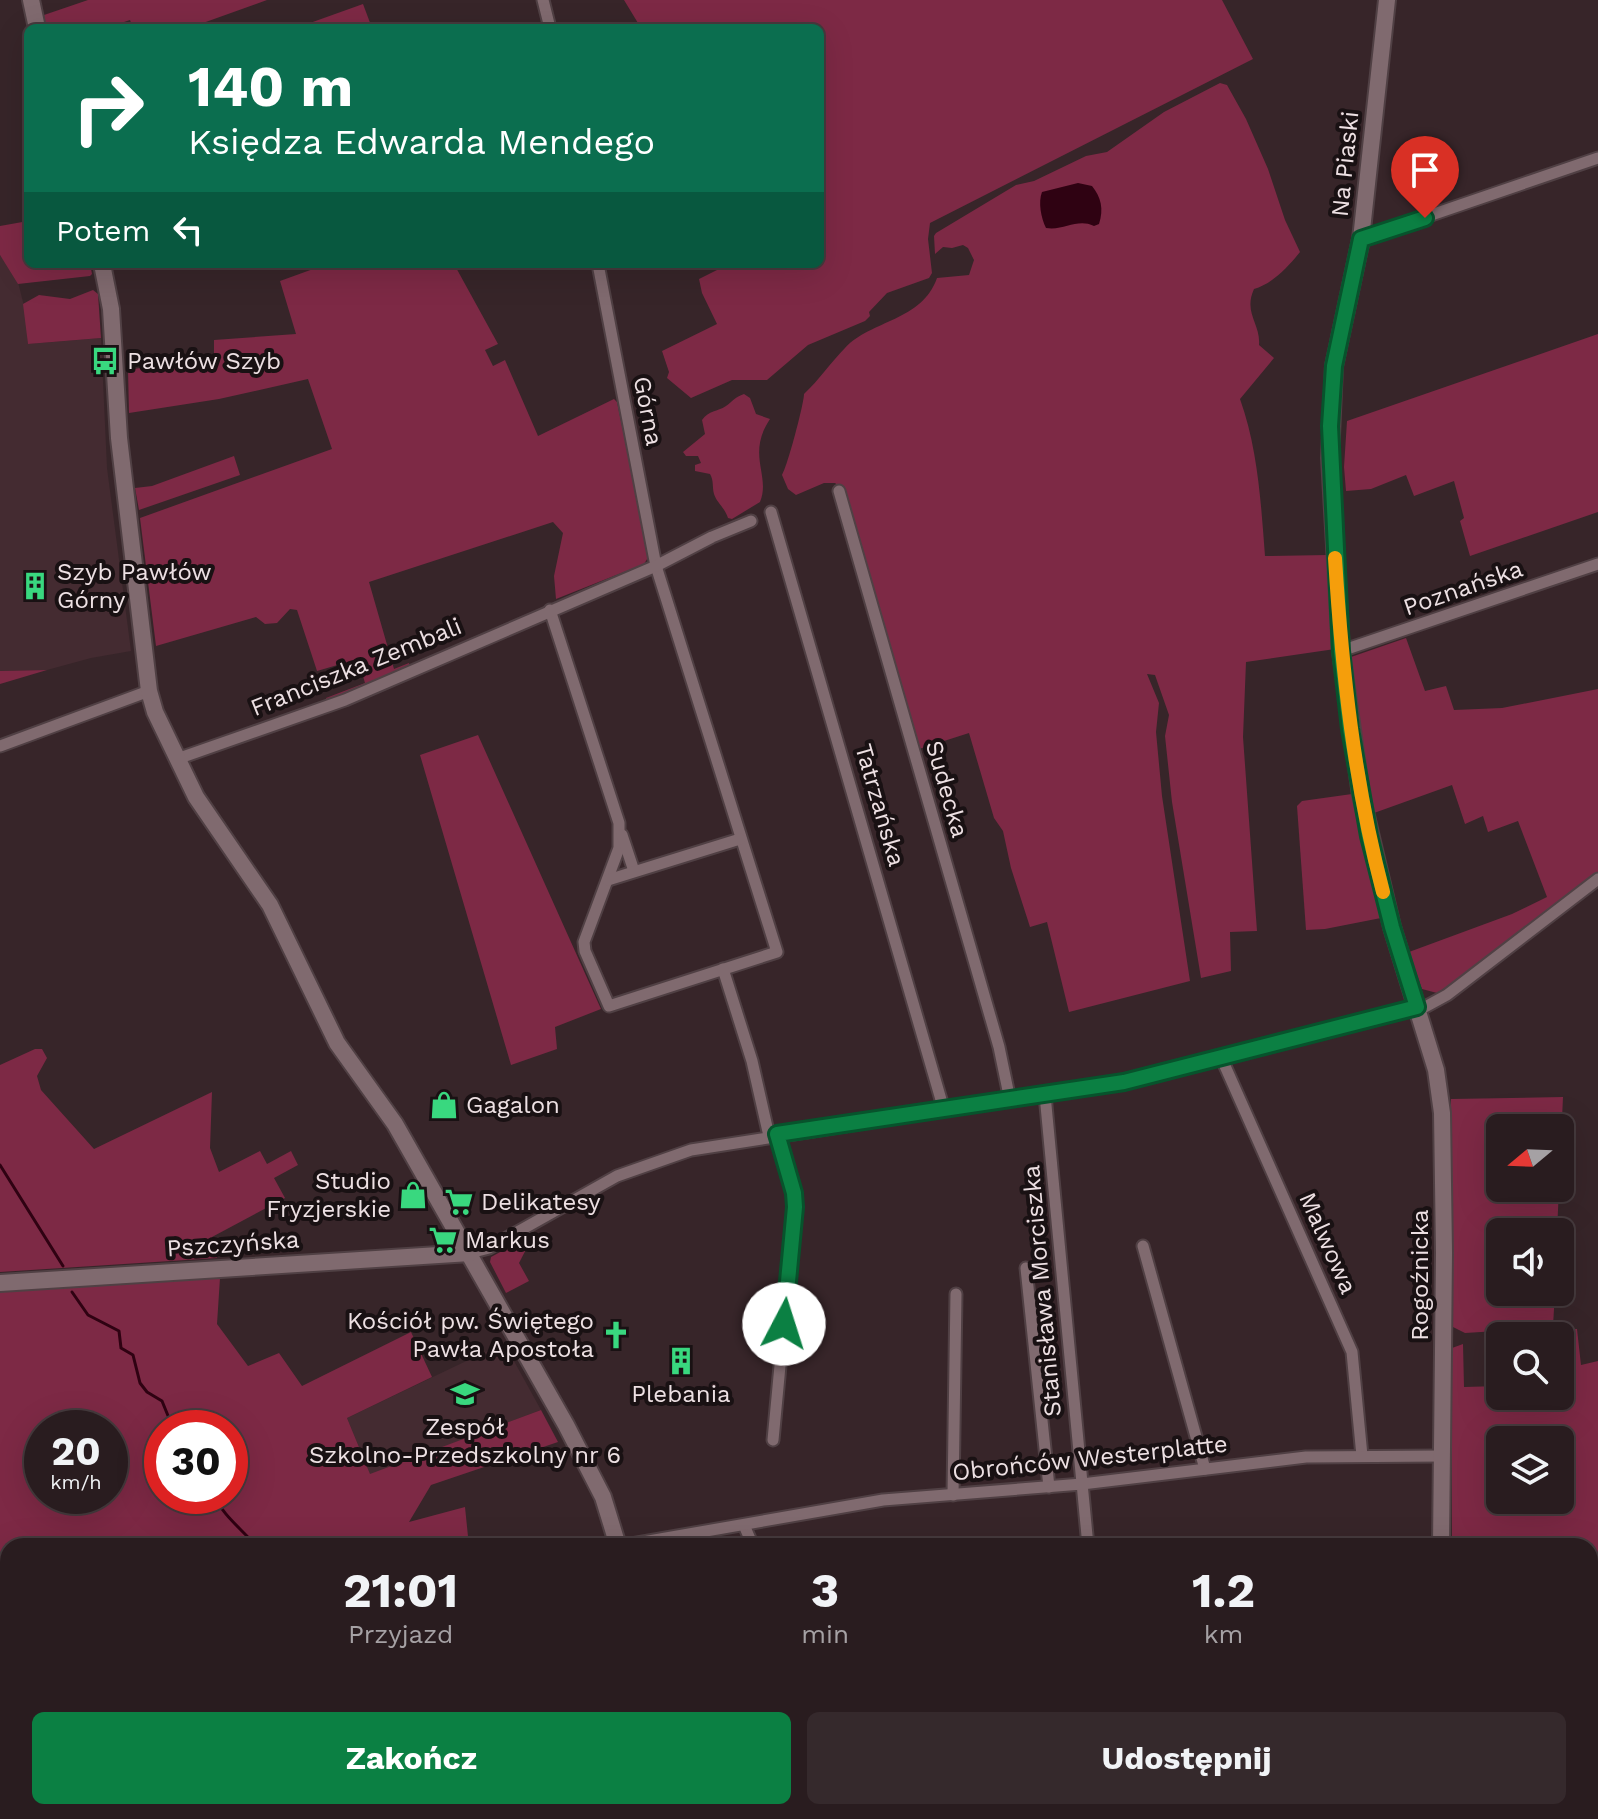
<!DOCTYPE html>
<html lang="pl">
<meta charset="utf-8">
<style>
:root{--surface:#291c1f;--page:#35292c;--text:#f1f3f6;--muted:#a5a1a4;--line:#453a3d;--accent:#0b8043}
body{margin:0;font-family:"Work Sans",sans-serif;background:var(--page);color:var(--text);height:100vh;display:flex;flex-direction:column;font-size:30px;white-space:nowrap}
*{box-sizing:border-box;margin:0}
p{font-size:26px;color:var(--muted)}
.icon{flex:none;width:44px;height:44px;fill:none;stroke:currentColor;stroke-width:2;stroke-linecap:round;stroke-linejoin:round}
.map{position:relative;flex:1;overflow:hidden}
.details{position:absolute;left:0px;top:1538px;width:1598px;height:282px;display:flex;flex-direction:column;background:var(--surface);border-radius:24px 24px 0 0;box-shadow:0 8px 32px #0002,0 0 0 2px var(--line)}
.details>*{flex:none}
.top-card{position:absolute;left:24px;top:24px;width:800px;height:244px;border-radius:12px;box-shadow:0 8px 32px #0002,0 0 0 2px var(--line);background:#0b6e4f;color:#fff;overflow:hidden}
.needle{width:52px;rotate:251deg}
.controls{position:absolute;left:1486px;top:1114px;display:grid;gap:16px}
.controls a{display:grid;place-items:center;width:88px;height:88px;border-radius:12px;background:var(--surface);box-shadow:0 8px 32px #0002,0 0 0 2px var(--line);font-size:40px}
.speed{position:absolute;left:24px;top:1410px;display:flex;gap:16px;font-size:40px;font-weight:700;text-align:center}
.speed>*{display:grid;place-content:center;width:104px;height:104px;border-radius:50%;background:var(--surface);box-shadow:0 8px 32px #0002,0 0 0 2px var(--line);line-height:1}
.speed small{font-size:20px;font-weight:400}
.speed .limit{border:12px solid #d22;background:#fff;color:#111}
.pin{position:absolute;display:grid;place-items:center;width:68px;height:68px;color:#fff;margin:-82px -34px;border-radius:50% 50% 50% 0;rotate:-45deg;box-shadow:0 0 8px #0007}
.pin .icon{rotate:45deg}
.me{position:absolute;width:88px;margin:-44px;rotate:5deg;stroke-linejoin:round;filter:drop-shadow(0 0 6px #0008)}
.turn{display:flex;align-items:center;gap:28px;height:168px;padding:0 32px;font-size:36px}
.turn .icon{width:104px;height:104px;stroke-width:2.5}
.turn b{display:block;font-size:56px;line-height:68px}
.then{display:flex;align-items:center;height:76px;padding:0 32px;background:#0003;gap:16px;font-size:30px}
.eta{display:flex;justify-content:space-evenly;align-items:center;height:136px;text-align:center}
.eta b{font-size:48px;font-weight:700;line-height:56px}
.action{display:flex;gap:16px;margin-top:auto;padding:16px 32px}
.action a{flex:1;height:92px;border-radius:12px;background:var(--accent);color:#fff;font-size:32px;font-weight:700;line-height:92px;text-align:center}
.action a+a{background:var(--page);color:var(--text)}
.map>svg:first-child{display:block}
.built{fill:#442b31}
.green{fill:#7d2945;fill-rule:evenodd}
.water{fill:#2f0212}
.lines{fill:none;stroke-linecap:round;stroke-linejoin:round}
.stream{stroke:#2f0212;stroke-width:3}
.street-casing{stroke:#504044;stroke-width:15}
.secondary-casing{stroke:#504044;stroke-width:20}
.street{stroke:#806a6f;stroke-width:11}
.secondary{stroke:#806a6f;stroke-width:16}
.route-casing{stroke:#07532c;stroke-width:20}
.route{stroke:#0b8043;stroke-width:14}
.slow{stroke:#f59e0b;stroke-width:14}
.labels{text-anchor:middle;stroke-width:8;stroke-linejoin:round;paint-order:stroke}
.street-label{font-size:24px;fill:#ede0e3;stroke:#191113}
.poi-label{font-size:24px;fill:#ede0e3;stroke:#191113;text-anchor:start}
</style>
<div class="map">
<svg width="1598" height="1819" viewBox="0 0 1598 1819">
<rect width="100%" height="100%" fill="#372529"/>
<!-- built -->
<g class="built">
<path d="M0,255L17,278L26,314L28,344L101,338L107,468L131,651L91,658L47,670L0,671Z"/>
<path d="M504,1343L541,1410L370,1475L347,1418Z"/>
</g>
<!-- green -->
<g class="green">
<path d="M88,0H267L189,28H133L130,20L106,28H46L44,15Z"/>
<path d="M624,0H1222L1253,59L930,223L928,239L932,273L929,278L887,293L869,312L870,316L865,321L808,345L767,380H732L691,398L667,378L669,372L662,351L717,324L702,293L699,279L729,264H820V28H641Z"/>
<path d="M363,4L372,28H296Z"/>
<path d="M1220,83L1227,85L1246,119L1268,169L1285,220L1300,252C1288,267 1272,284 1254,289C1243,313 1261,324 1259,345L1274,358L1240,399C1258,449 1261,504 1265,556L1328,555L1335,649L1246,662L1243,737L1257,931L1230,932L1231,971L1201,978L1172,802L1165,736L1169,715L1155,675L1147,674L1159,703L1156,732L1162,796L1190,981L1069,1012L1047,922L1030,927L1011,868L1003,831L994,818L969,733L919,749L840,487L835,483H824L796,495L788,489L782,475C787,468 804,404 804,394C819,380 831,362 845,348C871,320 922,321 937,278L969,275L974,260L968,248L963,245L952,248L943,247L935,254L934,236L936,233L1016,185L1034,181L1086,156L1107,152L1164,112Z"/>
<path d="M28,221V264H90L92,274L90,276L18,284L0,255V226Z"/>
<path d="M327,264H454L498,344L485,350L493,366L505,360L538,436L614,399L617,402L649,556L644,564L556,599L554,576L563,533L553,522L369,582L394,669L409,663L410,667L327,702L326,698L365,683L358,659L317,671L297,610L290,609L277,623L265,624L256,617L156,646L140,518L332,449L308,379L219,399L129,413L128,370L214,356V340L296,334L280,281Z"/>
<path d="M93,290L98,294L101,338L28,344L23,304L39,295L70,299Z"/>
<path d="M1598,334V512L1470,556L1460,521L1464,518L1454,481L1414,496L1406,475L1371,489L1346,491L1344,467L1347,421Z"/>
<path d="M744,394L750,398L756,414L770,419C746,455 771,475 760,502L732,519L728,518C725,508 717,503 714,494C712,486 714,481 710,474L695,471V465L701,463L698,456H686L683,452L705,434L702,420C709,410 717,412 726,406C733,401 735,397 744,394Z"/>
<path d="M234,456L240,475L139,510L135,488L152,486Z"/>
<path d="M1406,638L1425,691L1446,686L1454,710L1502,708L1598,689V873L1466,974L1437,993L1422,989L1409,952L1512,914L1547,897L1518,821L1488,832L1483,816L1465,824L1452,785L1374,813L1356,710L1351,657Z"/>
<path d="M47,670L0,684V671Z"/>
<path d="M478,735L601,1009L555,1027L557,1049L511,1065L420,755Z"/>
<path d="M1352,794L1381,918L1325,929L1306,930L1297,806L1302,801Z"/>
<path d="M35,1049H42L47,1058L37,1076L41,1090L94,1149L212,1092L210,1148L219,1172L260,1151L267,1164L291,1151L298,1165L274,1178L285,1198L212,1237L217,1258L0,1272V1065Z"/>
<path d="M1563,1097L1560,1163V1128H1500V1188H1559L1557,1232H1500V1292H1555L1553,1326L1538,1329H1577L1581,1365L1598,1361V1819H1460L1459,1812H1590V1546H1452V1348L1463,1344L1464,1387L1500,1386V1396H1560V1336H1532V1329L1465,1333L1451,1326V1099ZM1500,1440H1560V1500H1500Z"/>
<path d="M534,1234L519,1263L529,1281L506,1293L490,1262L491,1257Z"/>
<path d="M220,1278L217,1324L248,1366L279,1353L302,1386L411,1332L432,1377L347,1418L370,1474L541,1410L558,1442L431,1485L409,1522L465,1507L469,1546H8V1690L0,1678V1290ZM42,1428H110V1496H42ZM162,1428H230V1496H162Z"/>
<path d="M0,1698L8,1709V1784L0,1791Z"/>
<path d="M8,1796V1812H463L465,1819H0V1803Z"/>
</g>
<!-- water -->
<path class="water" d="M1078,183L1092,186C1101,197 1104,209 1099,224L1094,226C1077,218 1064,231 1046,228C1041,218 1038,202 1042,192Z"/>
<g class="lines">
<!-- stream -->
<g class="stream">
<path d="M0,1165L63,1266"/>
<path d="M72,1292L88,1315L119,1331L121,1348L133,1355L140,1383L147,1392L162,1401L173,1428"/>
<path d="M215,1496C222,1515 242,1529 256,1546"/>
<path d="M375,1812L377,1819"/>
</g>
<defs>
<g id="street">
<path d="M543,0L550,28"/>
<path d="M1361,239L1598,158"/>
<path d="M839,491L999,1047L1010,1100"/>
<path d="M771,512L944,1110"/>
<path d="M550,610L619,823V848L584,942L585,951L609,1006L777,952L656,566L598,264"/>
<path d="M1341,651L1598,564"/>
<path d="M0,746L149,691"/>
<path d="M177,759L345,700L656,566L712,537L751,521"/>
<path d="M622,835L634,871"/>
<path d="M608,880L740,839"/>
<path d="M723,969L752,1061L769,1136"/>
<path d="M1221,1057L1352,1352L1362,1456"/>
<path d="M1045,1095L1088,1546"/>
<path d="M1143,1246L1205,1469"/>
<path d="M470,1253L489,1248L617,1176L691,1150L1100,1086L1384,1014L1425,1007L1447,995L1598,879"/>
<path d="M1026,1268L1049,1487"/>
<path d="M773,1440L795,1207L794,1193L777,1134"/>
<path d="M953,1495L956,1294"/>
<path d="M744,1525L753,1546"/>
<path d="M620,1546L883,1500L1082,1484L1306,1457L1442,1456"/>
<path d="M870,1812L877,1819"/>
<path d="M1097,1819L1100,1812"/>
</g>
<g id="secondary">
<path d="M31,0L37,28"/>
<path d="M1387,0L1361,239L1334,366L1330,458L1341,651L1361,795L1392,927L1436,1070L1442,1113L1444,1253L1441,1546"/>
<path d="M102,264L111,309L119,438L149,691L155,712L196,797L270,905L337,1043L395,1124L566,1425L603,1497L618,1546"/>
<path d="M0,1283L470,1253"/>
<path d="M699,1812L702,1819"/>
<path d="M1452,1812L1453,1819"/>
</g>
</defs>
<!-- street casing -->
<use href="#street" class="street-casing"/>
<!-- secondary casing -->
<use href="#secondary" class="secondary-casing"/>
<!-- street -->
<use href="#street" class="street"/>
<!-- secondary -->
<use href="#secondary" class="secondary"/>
</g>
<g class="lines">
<defs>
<path id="route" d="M784,1324L795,1207L794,1193L777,1134L1124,1082L1417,1007L1392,927L1369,836L1350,729L1341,651L1330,426L1334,366L1361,239L1425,218"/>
</defs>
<!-- route casing -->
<use href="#route" class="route-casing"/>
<!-- route -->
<use href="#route" class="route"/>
<!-- slow -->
<path class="slow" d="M1335,558C1342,671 1354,782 1383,892"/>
</g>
<!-- icons -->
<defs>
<symbol id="bus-bare" viewBox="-9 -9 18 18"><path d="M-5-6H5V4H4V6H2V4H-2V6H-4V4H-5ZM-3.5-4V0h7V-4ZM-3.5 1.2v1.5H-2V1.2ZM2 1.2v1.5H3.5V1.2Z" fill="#39d87f" stroke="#191113" stroke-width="2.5" paint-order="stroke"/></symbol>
<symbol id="building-bare" viewBox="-9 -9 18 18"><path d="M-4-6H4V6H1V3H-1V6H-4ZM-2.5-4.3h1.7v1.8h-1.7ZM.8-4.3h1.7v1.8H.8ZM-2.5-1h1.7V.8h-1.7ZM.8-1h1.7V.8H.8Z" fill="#39d87f" stroke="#191113" stroke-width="2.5" paint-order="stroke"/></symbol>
<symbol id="shop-bare" viewBox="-9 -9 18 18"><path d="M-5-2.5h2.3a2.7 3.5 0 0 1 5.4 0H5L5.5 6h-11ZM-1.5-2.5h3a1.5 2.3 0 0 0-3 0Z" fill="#39d87f" stroke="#191113" stroke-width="2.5" paint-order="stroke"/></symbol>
<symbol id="supermarket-bare" viewBox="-9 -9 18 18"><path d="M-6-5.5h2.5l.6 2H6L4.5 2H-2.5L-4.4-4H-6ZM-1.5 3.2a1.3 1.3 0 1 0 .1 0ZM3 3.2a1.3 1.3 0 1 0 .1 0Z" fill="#39d87f" stroke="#191113" stroke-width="2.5" paint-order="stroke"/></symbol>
<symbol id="church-bare" viewBox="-9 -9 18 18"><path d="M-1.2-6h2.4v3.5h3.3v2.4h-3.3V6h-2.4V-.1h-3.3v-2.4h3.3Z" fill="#39d87f" stroke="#191113" stroke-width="2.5" paint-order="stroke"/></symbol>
<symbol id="school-bare" viewBox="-9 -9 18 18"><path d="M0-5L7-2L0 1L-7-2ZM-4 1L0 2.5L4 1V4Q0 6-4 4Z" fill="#39d87f" stroke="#191113" stroke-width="2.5" paint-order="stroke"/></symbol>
</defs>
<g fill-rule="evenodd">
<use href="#bus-bare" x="85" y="341" width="40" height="40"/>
<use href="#building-bare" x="15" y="566" width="40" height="40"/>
<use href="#shop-bare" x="424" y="1085" width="40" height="40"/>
<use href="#shop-bare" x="393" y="1175" width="40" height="40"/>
<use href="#supermarket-bare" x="439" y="1182" width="40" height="40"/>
<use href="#supermarket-bare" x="423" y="1220" width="40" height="40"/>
<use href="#church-bare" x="596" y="1315" width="40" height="40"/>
<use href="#building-bare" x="661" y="1341" width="40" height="40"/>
<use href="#school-bare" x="445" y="1374" width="40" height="40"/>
</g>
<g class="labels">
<!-- street labels -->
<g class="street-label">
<text transform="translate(1345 164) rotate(-84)" y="8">Na Piaski</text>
<text transform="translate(648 411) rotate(79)" y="8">Górna</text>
<text transform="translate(1463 588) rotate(-19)" y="8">Poznańska</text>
<text transform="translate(356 667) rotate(-22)" y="8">Franciszka Zembali</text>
<text transform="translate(947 789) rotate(74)" y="8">Sudecka</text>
<text transform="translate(880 805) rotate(74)" y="8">Tatrzańska</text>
<text transform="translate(1328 1243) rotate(66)" y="8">Malwowa</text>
<text transform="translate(233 1244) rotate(-4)" y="8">Pszczyńska</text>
<text transform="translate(1420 1275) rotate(-90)" y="8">Rogoźnicka</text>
<text transform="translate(1042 1291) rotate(-95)" y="8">Stanisława Morciszka</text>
<text transform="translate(1090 1458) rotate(-6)" y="8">Obrońców Westerplatte</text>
</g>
<!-- poi labels -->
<g class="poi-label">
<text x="127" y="369">Pawłów Szyb</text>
<text x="57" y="580">Szyb Pawłów<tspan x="57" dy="28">Górny</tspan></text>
<text x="466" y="1113">Gagalon</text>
<text x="391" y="1189" text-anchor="end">Studio<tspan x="391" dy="28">Fryzjerskie</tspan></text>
<text x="481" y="1210">Delikatesy</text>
<text x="465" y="1248">Markus</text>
<text x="594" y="1329" text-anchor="end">Kościół pw. Świętego<tspan x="594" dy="28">Pawła Apostoła</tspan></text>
<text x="681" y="1402" text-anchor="middle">Plebania</text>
<text x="465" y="1435" text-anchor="middle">Zespół<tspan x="465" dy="28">Szkolno-Przedszkolny nr 6</tspan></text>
</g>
</g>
</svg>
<div class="controls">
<a><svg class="needle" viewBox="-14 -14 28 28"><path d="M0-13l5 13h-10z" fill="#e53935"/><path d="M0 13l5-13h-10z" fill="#a5a1a4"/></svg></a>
<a><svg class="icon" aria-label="sound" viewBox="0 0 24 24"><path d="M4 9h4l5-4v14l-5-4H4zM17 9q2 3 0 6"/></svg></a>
<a><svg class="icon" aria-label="search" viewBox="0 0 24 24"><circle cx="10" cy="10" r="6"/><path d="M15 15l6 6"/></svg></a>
<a><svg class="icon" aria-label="layers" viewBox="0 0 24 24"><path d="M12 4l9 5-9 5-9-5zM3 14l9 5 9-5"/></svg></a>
</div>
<div class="speed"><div>20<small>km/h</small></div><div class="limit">30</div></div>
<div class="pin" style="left:1425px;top:218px;background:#d93025"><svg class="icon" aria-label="arrive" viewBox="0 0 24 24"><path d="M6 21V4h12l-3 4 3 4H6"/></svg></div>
<svg class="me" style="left:784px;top:1324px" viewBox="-20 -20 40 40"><circle r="19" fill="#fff"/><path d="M0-13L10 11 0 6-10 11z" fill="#0b8043"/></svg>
<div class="top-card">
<div class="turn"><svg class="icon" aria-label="right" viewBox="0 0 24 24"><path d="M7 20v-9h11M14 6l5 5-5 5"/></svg><div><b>140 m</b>Księdza Edwarda Mendego</div></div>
<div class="then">Potem<svg class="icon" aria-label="left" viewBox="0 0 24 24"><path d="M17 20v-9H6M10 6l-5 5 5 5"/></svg></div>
</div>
<section class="details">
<div class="eta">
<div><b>21:01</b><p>Przyjazd</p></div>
<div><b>3</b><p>min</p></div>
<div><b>1.2</b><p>km</p></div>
</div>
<div class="action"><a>Zakończ</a><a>Udostępnij</a></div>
</section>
</div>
